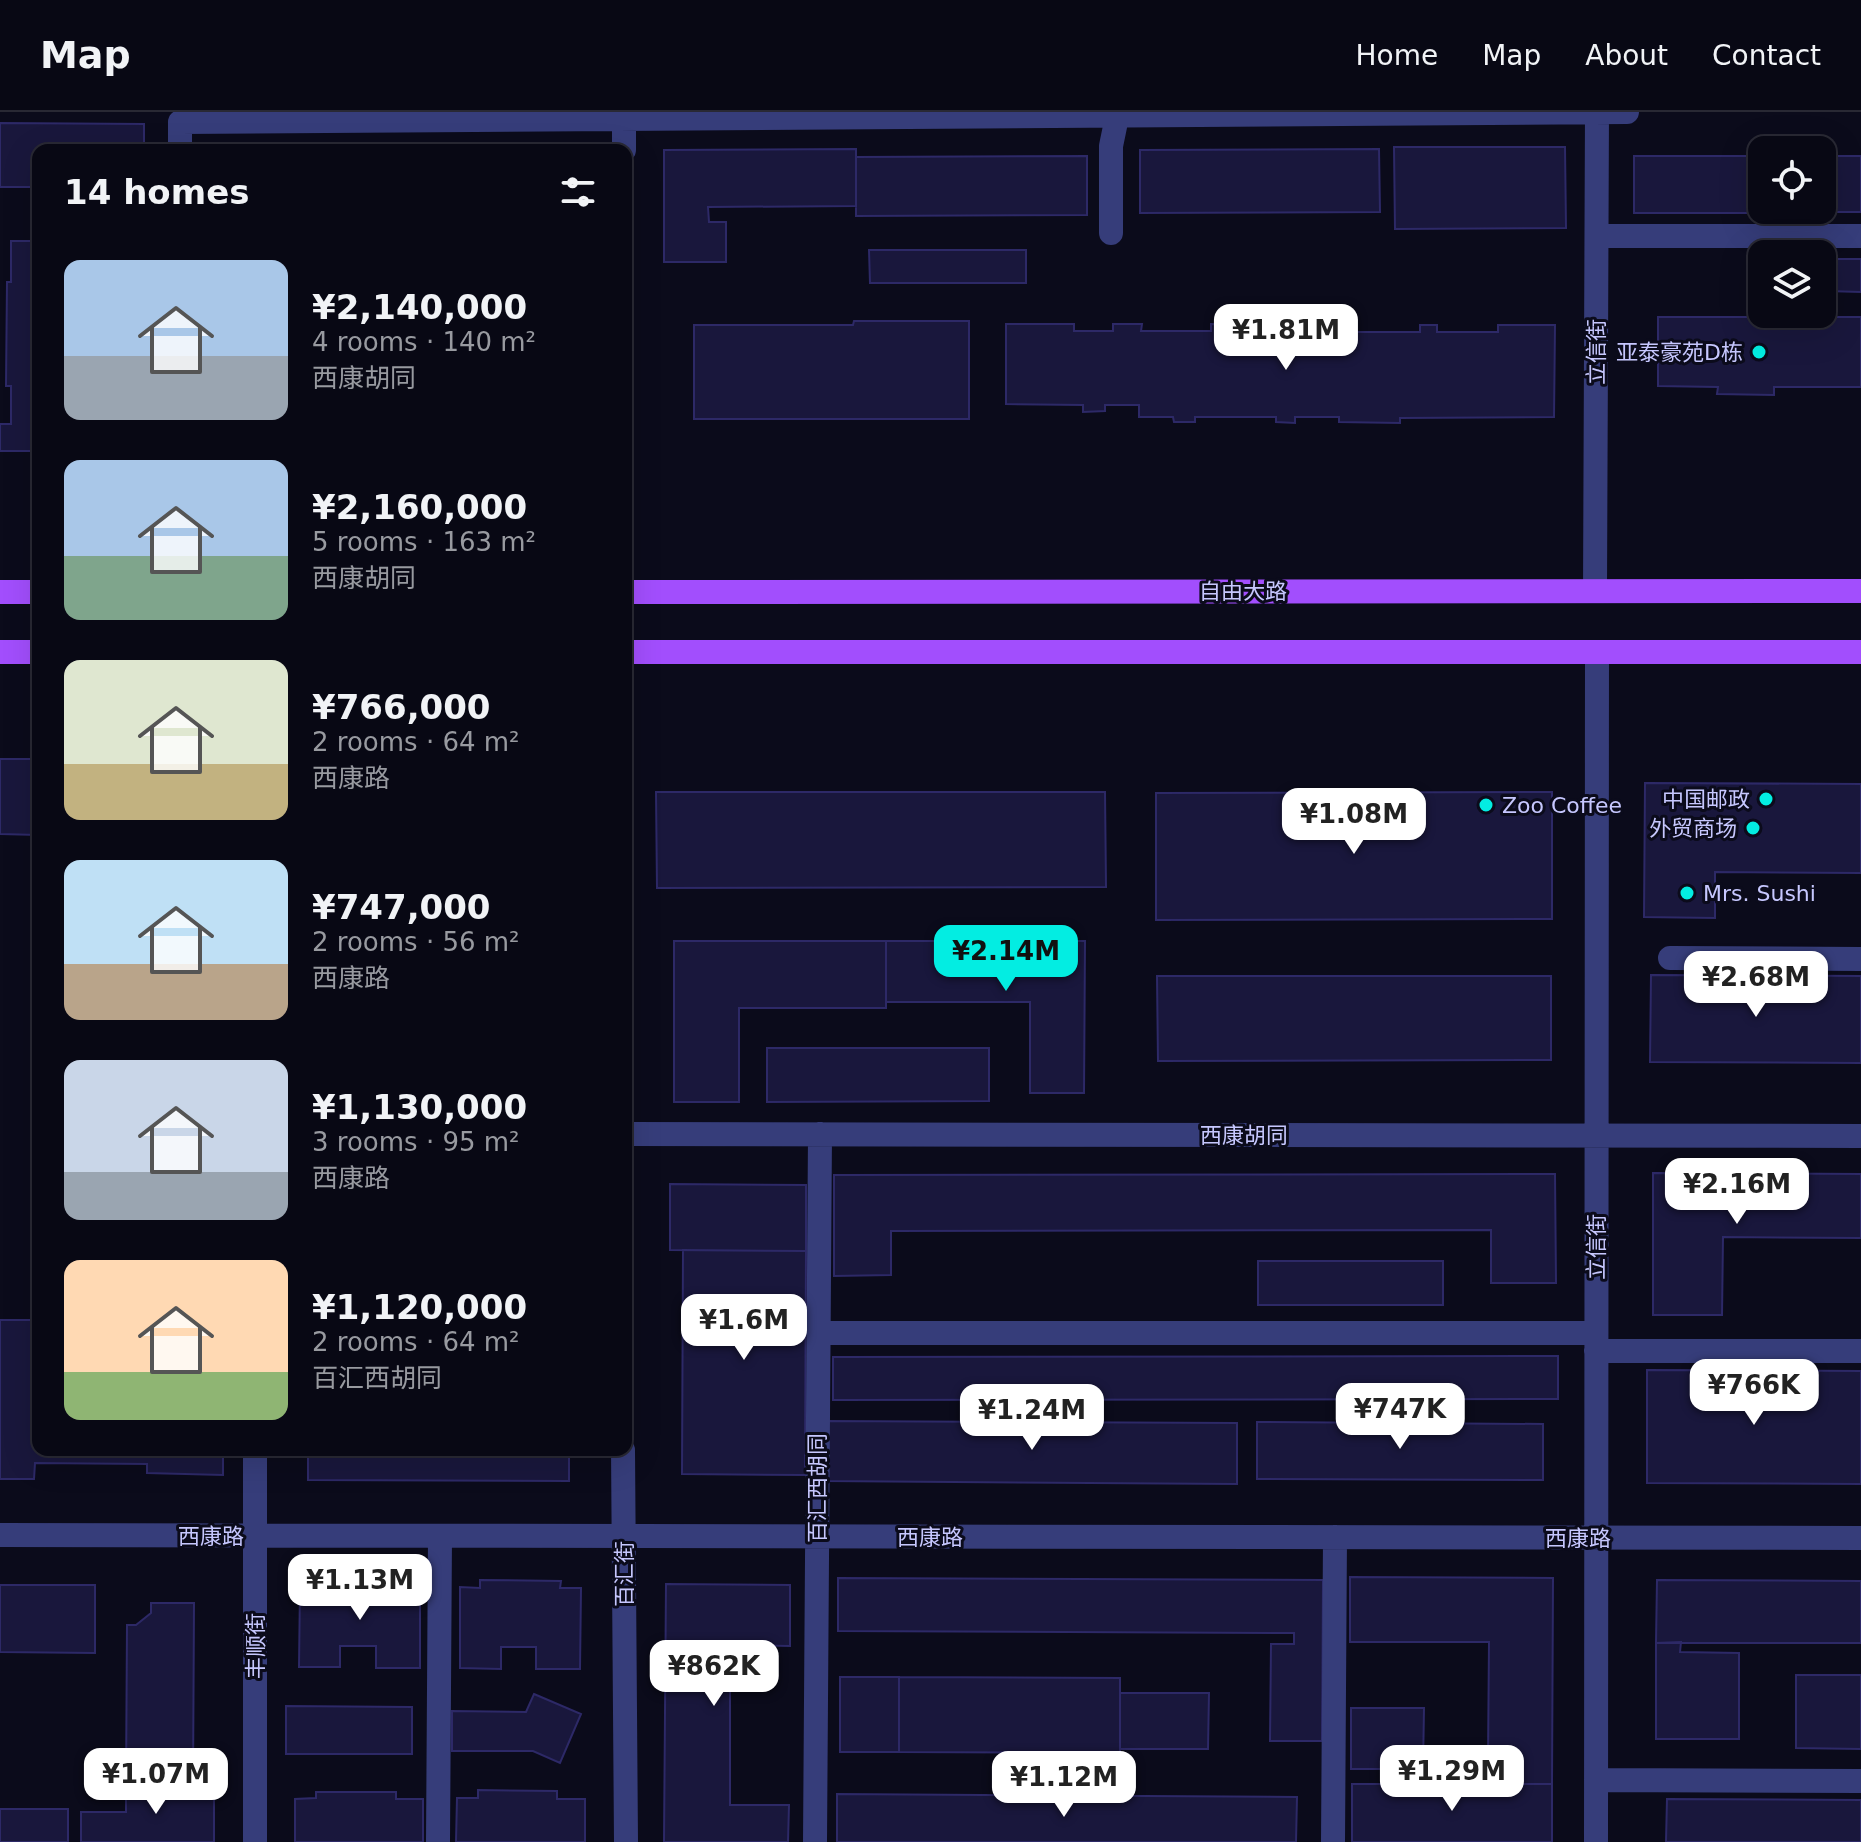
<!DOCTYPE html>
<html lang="en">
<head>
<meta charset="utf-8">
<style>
	:root { --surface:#080814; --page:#11111d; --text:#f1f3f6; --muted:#989aa0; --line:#292934; --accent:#03ede2 }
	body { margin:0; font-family:"DejaVu Sans","Noto Sans SC",sans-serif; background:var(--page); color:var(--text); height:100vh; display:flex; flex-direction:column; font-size:30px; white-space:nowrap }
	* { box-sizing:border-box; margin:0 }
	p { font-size:26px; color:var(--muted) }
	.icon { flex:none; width:44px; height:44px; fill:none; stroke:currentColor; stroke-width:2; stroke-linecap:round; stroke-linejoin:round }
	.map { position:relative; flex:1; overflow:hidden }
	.details { position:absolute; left:32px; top:32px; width:600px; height:1312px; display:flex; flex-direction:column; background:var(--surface); border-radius:16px; box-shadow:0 8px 32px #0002,0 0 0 2px var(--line) }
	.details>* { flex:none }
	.buttons { position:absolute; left:1748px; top:24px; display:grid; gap:16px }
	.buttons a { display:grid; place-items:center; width:88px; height:88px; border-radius:16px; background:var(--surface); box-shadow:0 8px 32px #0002,0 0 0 2px var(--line); font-size:40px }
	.price { position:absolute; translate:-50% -68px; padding:0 18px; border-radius:16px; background:#fff; color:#222; font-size:26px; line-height:52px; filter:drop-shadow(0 2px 4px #0008) }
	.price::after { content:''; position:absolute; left:50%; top:48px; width:24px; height:18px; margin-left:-12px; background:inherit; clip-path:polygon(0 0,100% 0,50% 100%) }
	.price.current { background:var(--accent); color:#111 }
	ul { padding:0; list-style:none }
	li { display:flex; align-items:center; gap:24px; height:200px; padding:0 32px }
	li span { display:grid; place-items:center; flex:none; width:224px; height:160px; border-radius:16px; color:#555 }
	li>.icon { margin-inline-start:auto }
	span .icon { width:96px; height:96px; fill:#fffc; stroke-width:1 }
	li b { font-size:34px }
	h2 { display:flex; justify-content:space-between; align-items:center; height:96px; padding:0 32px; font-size:34px }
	header { display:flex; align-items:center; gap:48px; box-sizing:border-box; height:112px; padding:0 40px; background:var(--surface); border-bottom:2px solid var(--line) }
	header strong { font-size:38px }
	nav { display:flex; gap:44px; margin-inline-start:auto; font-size:28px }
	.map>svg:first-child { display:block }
</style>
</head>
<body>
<header>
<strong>Map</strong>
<nav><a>Home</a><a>Map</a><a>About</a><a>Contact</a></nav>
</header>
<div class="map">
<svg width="1861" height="1730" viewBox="0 0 1861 1730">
	<rect width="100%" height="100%" fill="#0b0b1b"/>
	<path fill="#19173c" stroke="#2d2967" stroke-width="2" d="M 0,11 L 144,12 L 144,38 L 38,38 L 38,75 L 0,75 Z
		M 1394,35 L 1565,35 L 1566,116 L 1395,117 Z
		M 856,37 L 856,94 L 708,95 L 709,110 L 726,110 L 726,150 L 664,150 L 664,38 Z
		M 1379,37 L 1380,100 L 1140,101 L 1140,38 Z
		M 1087,44 L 1087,103 L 856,104 L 856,45 Z
		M 1634,44 L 1762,44 L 1762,98 L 1817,98 L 1817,101 L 1634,101 Z
		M 1836,44 L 1861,44 L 1861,100 L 1836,100 Z
		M 34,124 L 38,124 L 38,339 L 0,339 L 0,312 L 11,312 L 11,274 L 6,274 L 7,170 L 11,170 L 11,129 L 34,129 Z
		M 869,138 L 1026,138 L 1026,171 L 870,171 Z
		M 1827,147 L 1861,147 L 1861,180 L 1827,179 Z
		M 1658,205 L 1861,205 L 1861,275 L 1774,275 L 1774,283 L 1717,282 L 1718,275 L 1658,274 Z
		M 854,209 L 969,209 L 969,307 L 694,307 L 694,213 L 853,213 Z
		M 1006,212 L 1074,212 L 1074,219 L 1113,219 L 1113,212 L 1142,212 L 1141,219 L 1211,219 L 1211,212 L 1253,213 L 1253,220 L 1339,219 L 1339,213 L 1356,213 L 1356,220 L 1420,220 L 1420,213 L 1437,213 L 1437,220 L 1498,220 L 1498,213 L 1555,213 L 1554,305 L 1400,306 L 1400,311 L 1339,310 L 1339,305 L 1295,305 L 1295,311 L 1276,310 L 1276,305 L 1195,305 L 1195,310 L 1174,310 L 1173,305 L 1139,305 L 1139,293 L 1105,293 L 1105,299 L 1083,300 L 1083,293 L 1006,292 Z
		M 0,647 L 38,647 L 38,723 L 0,722 Z
		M 1645,671 L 1861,672 L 1861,761 L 1715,760 L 1715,806 L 1644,805 Z
		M 656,680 L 1105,680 L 1106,775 L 657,776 Z
		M 1552,680 L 1552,807 L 1156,808 L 1156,681 Z
		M 674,829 L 886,829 L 886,896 L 739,896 L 739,990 L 674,990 Z
		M 886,829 L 1085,829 L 1084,981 L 1030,981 L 1030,890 L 886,890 Z
		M 1651,863 L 1861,864 L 1861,951 L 1650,950 Z
		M 1157,864 L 1551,864 L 1551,948 L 1158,949 Z
		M 767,936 L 989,936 L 989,989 L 767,990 Z
		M 1653,1061 L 1861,1062 L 1861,1126 L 1723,1125 L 1722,1203 L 1653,1203 Z
		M 1555,1062 L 1556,1171 L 1491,1171 L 1491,1118 L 891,1119 L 891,1163 L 834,1164 L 834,1063 Z
		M 670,1072 L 806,1073 L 806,1139 L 670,1138 Z
		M 683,1138 L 806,1139 L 805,1363 L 682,1362 Z
		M 1258,1149 L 1443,1149 L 1443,1193 L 1258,1193 Z
		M 0,1208 L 36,1208 L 38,1338 L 223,1338 L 223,1363 L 147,1361 L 147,1352 L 35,1351 L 34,1367 L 0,1367 Z
		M 1558,1244 L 1558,1287 L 833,1288 L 833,1245 Z
		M 1647,1258 L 1861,1259 L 1861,1372 L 1647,1371 Z
		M 826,1309 L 1237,1311 L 1237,1372 L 825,1369 Z
		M 1257,1310 L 1543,1312 L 1543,1368 L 1257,1367 Z
		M 308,1338 L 569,1338 L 569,1369 L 308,1368 Z
		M 1350,1465 L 1553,1466 L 1552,1672 L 1509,1672 L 1509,1647 L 1488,1648 L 1489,1530 L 1350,1530 Z
		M 838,1466 L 1323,1468 L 1322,1629 L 1270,1629 L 1271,1532 L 1294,1532 L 1294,1521 L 838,1519 Z
		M 320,1467 L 400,1468 L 400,1475 L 420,1475 L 420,1556 L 376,1556 L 376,1534 L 340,1534 L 340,1555 L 299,1555 L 300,1475 L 319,1474 Z
		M 480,1468 L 561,1469 L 560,1476 L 581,1476 L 580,1557 L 536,1557 L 536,1535 L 501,1535 L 501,1557 L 460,1556 L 460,1475 L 480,1476 Z
		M 1657,1468 L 1861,1469 L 1861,1531 L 1656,1531 Z
		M 666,1472 L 790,1473 L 790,1534 L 730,1533 L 730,1693 L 789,1693 L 788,1730 L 664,1730 Z
		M 0,1473 L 95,1473 L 95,1541 L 0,1540 Z
		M 151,1491 L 194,1491 L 193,1673 L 126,1673 L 127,1513 L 136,1513 L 151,1501 Z
		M 1681,1530 L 1680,1540 L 1739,1541 L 1739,1627 L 1656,1627 L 1656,1531 Z
		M 1796,1563 L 1861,1563 L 1861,1637 L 1796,1636 Z
		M 840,1565 L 899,1565 L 899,1640 L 840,1640 Z
		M 899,1565 L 1120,1566 L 1120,1641 L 899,1640 Z
		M 1120,1581 L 1209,1581 L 1208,1637 L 1120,1637 Z
		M 534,1582 L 581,1602 L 560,1651 L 533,1639 L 452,1639 L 452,1599 L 526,1600 Z
		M 286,1594 L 412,1595 L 412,1642 L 286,1642 Z
		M 1351,1596 L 1424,1596 L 1423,1657 L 1351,1657 Z
		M 1352,1672 L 1552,1672 L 1552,1730 L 1352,1730 Z
		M 126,1673 L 214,1673 L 214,1730 L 81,1730 L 81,1700 L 126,1700 Z
		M 478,1678 L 557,1679 L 557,1687 L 585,1687 L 585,1730 L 456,1730 L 457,1686 L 478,1686 Z
		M 316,1680 L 396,1680 L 396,1687 L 423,1687 L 423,1730 L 295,1730 L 295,1687 L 316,1686 Z
		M 837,1682 L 1297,1685 L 1296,1730 L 837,1730 Z
		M 1667,1687 L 1861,1688 L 1861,1730 L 1666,1730 Z
		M 0,1697 L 68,1697 L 68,1730 L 0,1730 Z"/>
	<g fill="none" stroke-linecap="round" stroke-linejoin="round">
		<path stroke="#363d7a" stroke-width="24" d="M 624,0 L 624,38
			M 180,38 L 180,10 L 1627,0
			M 1111,121 L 1111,34 L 1118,0
			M 1597,124 L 1861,124
			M 1595,479 L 1597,0
			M 1670,846 L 1861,847
			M 626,1022 L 1861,1024
			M 818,1221 L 1596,1221
			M 1596,1239 L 1861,1239
			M 623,1338 L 626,1730
			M 0,1423 L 1861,1426
			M 1596,1668 L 1861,1669
			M 255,1730 L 255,1338
			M 438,1730 L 440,1424
			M 815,1730 L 820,1022
			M 1333,1730 L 1335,1425
			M 1596,1730 L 1597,540"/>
		<path stroke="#a24efd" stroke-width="24" d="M 0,480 L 38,480
			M 626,480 L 1861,479
			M 0,540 L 38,540
			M 626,540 L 1861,540"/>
	</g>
	<g fill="#03ede2" stroke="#0b0b1b" stroke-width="3">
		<circle cx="1759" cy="240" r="8"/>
		<circle cx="1766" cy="687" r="8"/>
		<circle cx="1486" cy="693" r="8"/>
		<circle cx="1753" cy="716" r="8"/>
		<circle cx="1687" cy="781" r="8"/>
	</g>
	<g text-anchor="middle" stroke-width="6" stroke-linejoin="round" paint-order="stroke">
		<g font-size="22" fill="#c6c7fe" stroke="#0b0b1b">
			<text transform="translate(1596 240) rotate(-90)" y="8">立信街</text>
			<text x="1243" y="487">自由大路</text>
			<text x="1244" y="1031">西康胡同</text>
			<text transform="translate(1596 1135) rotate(-90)" y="8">立信街</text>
			<text transform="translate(817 1376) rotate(-90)" y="8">百汇西胡同</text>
			<text x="211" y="1432">西康路</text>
			<text x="930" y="1433">西康路</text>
			<text x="1578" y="1434">西康路</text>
			<text transform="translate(624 1462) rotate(-90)" y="8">百汇街</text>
			<text transform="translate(255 1534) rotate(-90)" y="8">丰顺街</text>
		</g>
		<g font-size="22" fill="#c6c7fe" stroke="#0b0b1b" text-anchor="end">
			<text x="1743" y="248">亚泰豪苑D栋</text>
			<text x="1750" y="695">中国邮政</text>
			<text x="1502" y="701" text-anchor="start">Zoo Coffee</text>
			<text x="1737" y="724">外贸商场</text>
			<text x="1703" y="789" text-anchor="start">Mrs. Sushi</text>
		</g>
	</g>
</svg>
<div class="buttons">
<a><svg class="icon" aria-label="locate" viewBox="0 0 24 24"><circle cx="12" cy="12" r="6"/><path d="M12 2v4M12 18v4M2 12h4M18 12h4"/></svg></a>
<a><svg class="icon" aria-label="layers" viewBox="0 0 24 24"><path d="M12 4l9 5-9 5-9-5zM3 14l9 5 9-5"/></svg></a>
</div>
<b class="price" style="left:1286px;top:260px">¥1.81M</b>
<b class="price" style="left:1354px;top:744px">¥1.08M</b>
<b class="price current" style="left:1006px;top:881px">¥2.14M</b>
<b class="price" style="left:1756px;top:907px">¥2.68M</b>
<b class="price" style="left:1737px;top:1114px">¥2.16M</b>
<b class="price" style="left:744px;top:1250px">¥1.6M</b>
<b class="price" style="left:1754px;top:1315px">¥766K</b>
<b class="price" style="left:1400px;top:1339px">¥747K</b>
<b class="price" style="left:1032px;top:1340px">¥1.24M</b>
<b class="price" style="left:360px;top:1510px">¥1.13M</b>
<b class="price" style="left:714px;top:1596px">¥862K</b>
<b class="price" style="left:1452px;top:1701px">¥1.29M</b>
<b class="price" style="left:156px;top:1704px">¥1.07M</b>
<b class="price" style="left:1064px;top:1707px">¥1.12M</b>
<section class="details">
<h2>14 homes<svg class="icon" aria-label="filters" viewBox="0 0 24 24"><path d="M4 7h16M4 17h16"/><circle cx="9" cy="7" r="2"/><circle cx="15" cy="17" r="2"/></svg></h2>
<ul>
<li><span style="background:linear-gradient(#a9c7e8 60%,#9aa5b1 0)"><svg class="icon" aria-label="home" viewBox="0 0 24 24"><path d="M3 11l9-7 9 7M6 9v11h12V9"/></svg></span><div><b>¥2,140,000</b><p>4 rooms · 140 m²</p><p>西康胡同</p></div></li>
<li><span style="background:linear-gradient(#a9c7e8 60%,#7fa58c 0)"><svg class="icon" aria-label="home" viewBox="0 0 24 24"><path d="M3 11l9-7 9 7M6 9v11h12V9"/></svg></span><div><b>¥2,160,000</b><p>5 rooms · 163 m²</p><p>西康胡同</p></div></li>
<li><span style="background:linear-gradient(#dfe7d0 65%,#c2b280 0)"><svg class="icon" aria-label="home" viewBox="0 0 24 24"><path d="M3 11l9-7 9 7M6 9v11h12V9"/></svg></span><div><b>¥766,000</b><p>2 rooms · 64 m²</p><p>西康路</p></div></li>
<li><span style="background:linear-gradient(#bfe0f5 65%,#b9a48a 0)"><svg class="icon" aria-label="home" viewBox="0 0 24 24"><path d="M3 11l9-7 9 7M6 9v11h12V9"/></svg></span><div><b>¥747,000</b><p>2 rooms · 56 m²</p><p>西康路</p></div></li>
<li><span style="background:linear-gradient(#c9d6e8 70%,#9aa5b1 0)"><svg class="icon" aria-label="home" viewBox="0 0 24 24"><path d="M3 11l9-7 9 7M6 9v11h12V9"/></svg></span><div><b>¥1,130,000</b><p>3 rooms · 95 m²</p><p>西康路</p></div></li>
<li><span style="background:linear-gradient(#ffd9b3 70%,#8fb573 0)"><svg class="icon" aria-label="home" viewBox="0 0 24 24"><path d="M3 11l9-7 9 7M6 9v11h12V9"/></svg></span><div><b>¥1,120,000</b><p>2 rooms · 64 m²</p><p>百汇西胡同</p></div></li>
</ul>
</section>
</div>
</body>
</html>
